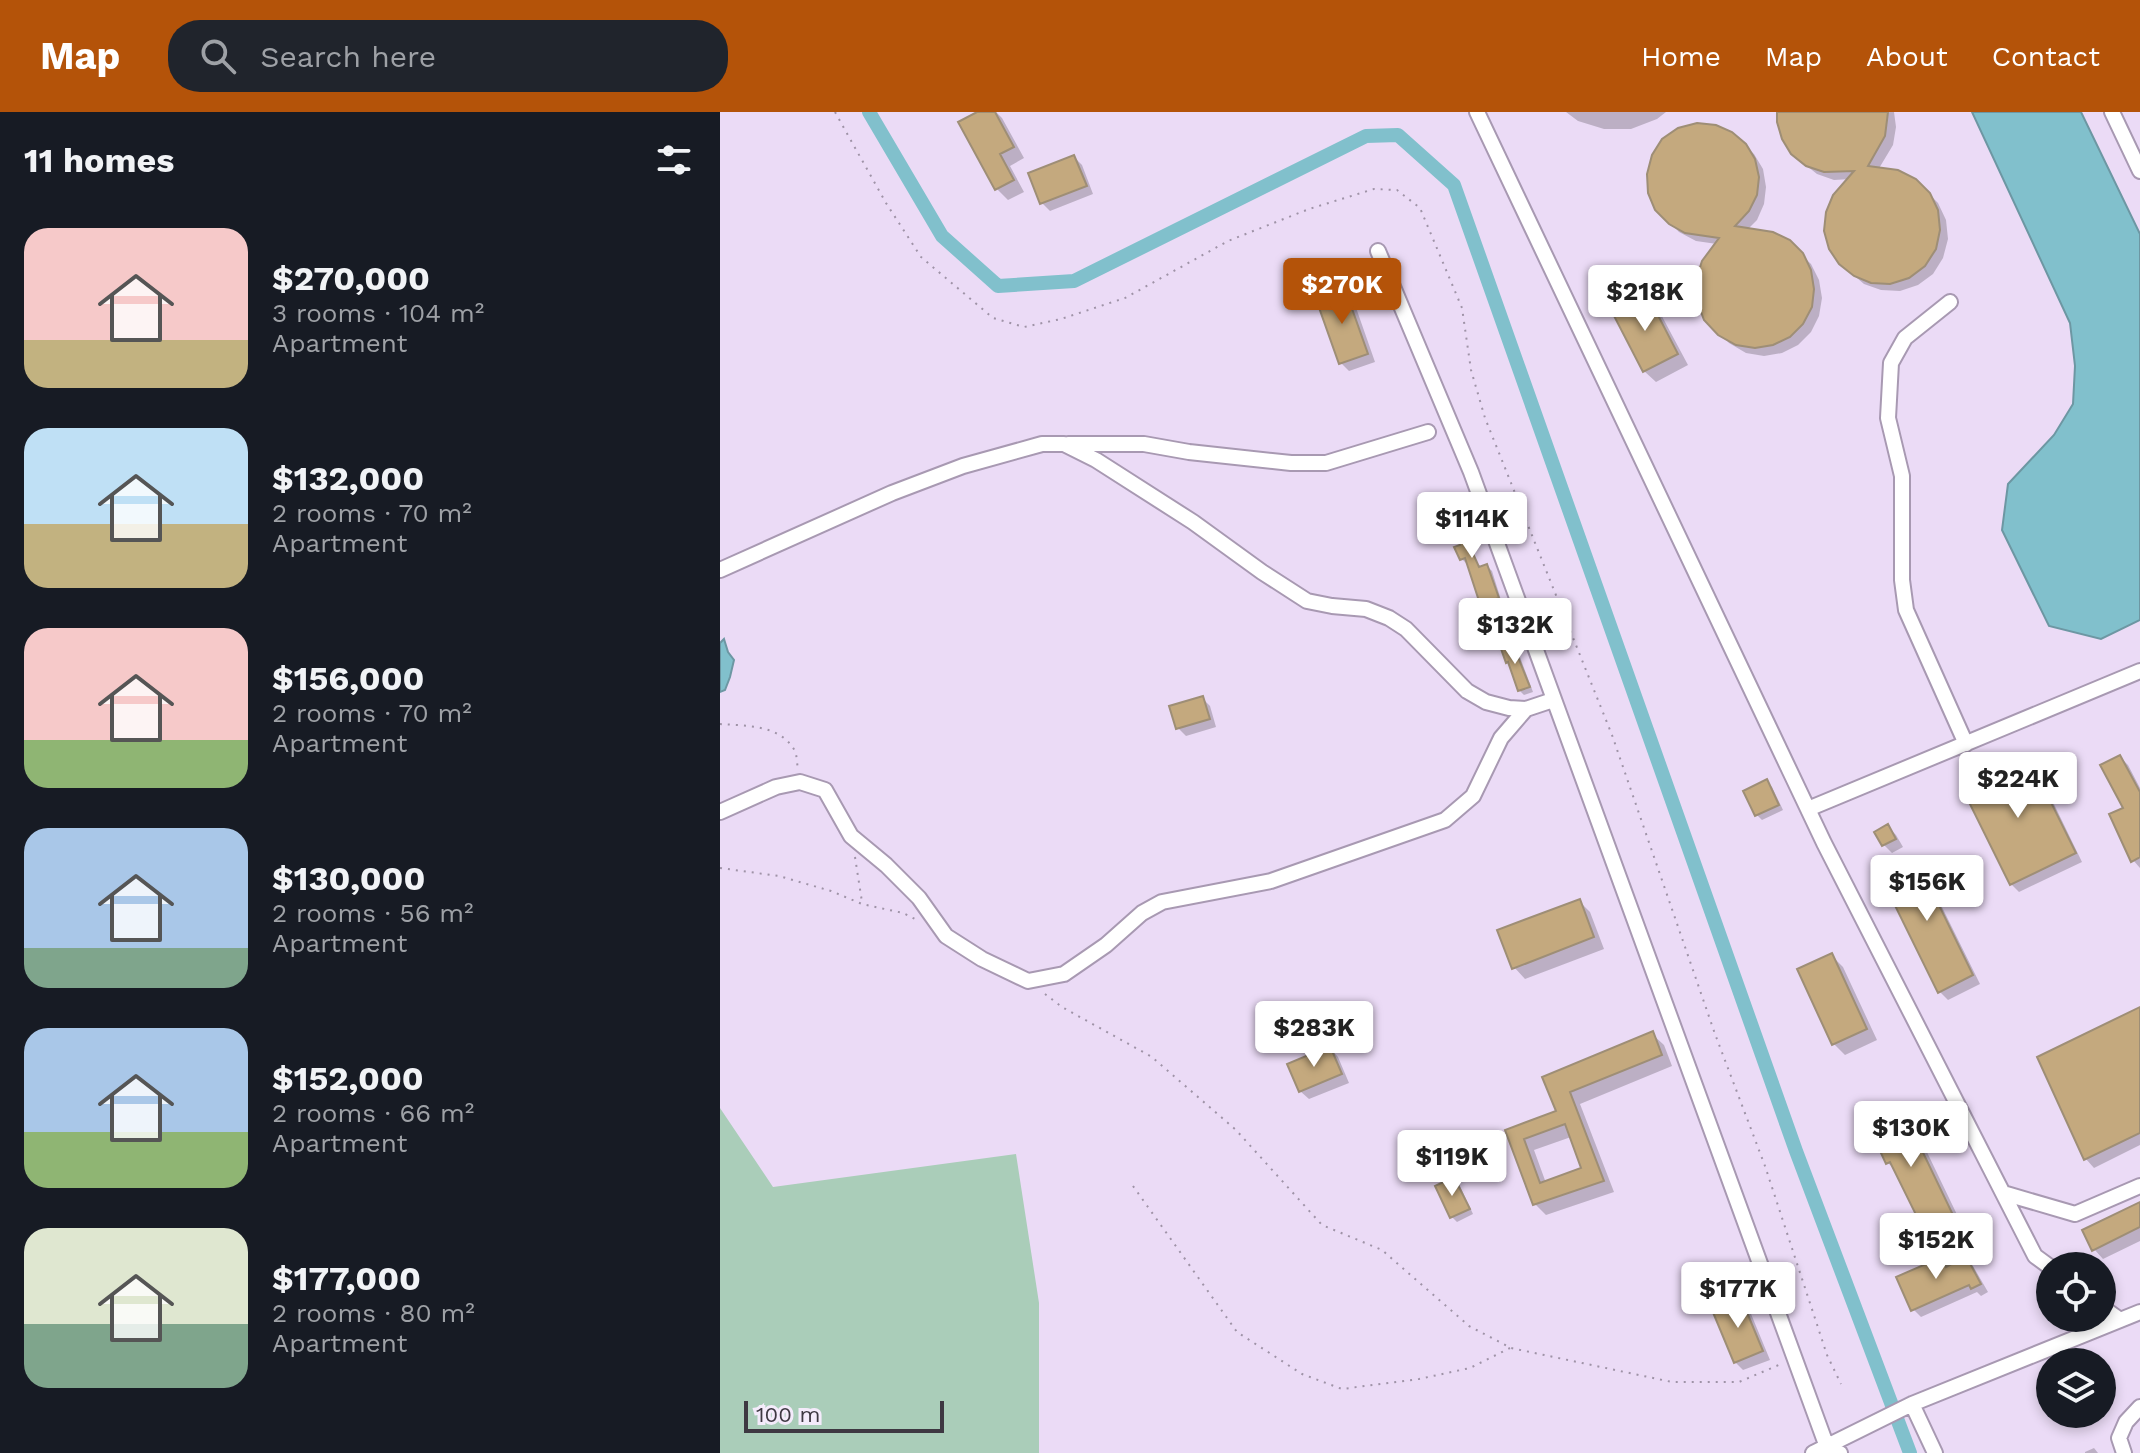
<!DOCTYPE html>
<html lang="en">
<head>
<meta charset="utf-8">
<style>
	:root { --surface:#171b24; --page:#20242c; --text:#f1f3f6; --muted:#9ea1a6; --accent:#b45309 }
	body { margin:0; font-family:"Work Sans",sans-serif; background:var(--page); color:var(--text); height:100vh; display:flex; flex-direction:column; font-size:30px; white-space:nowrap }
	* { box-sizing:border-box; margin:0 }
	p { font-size:26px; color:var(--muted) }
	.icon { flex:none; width:44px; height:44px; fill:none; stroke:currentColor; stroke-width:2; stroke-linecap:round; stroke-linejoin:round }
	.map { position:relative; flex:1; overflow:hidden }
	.drawer { display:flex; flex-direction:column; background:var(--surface); width:720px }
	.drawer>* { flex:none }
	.tools { position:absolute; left:1316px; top:1140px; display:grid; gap:16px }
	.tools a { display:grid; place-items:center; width:80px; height:80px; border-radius:50%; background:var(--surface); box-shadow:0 4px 12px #0003; font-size:40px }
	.scale { position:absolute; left:24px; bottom:20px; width:200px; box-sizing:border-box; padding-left:8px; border:4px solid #3e3842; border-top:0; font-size:22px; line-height:28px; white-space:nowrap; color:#3e3842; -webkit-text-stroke:6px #f4ebfb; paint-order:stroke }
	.price { position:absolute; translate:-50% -68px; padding:0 18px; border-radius:8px; background:#fff; color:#222; font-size:26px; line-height:52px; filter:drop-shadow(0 2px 4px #0008) }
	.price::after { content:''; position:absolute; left:50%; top:48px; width:24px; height:18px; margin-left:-12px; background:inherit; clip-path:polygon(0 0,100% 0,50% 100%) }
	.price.on { background:var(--accent); color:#fff }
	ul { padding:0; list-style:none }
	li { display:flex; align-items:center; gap:24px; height:200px; padding:0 24px }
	li span { display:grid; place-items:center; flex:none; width:224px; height:160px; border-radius:24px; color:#555 }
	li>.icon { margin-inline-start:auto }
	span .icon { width:96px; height:96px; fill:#fffc; stroke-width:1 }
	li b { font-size:34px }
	h2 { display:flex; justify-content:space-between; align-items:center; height:96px; padding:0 24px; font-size:34px }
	header { display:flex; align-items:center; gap:48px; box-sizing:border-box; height:112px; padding:0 40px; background:var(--accent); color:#fff }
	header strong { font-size:38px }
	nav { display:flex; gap:44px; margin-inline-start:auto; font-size:28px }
	.search { width:560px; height:72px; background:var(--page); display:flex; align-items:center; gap:20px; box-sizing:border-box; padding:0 28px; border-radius:32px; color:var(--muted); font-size:30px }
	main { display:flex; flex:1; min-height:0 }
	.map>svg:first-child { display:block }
</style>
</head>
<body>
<header>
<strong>Map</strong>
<div class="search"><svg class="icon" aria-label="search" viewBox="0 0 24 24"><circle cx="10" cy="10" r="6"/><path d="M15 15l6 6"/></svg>Search here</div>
<nav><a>Home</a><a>Map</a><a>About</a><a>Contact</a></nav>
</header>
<main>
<section class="drawer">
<h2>11 homes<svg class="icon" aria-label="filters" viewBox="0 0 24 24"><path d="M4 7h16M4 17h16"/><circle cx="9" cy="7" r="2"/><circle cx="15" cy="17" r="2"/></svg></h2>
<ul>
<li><span style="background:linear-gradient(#f6c9c9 70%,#c2b280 0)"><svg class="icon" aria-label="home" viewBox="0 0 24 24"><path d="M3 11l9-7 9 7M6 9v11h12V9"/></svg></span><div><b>$270,000</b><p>3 rooms · 104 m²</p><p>Apartment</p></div></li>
<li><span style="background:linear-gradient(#bfe0f5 60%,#c2b280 0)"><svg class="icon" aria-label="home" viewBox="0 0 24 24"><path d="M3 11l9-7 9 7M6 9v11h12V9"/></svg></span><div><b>$132,000</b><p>2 rooms · 70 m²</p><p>Apartment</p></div></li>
<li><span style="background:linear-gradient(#f6c9c9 70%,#8fb573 0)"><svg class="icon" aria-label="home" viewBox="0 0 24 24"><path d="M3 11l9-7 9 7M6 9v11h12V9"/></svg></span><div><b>$156,000</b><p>2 rooms · 70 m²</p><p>Apartment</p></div></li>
<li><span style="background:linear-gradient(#a9c7e8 75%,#7fa58c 0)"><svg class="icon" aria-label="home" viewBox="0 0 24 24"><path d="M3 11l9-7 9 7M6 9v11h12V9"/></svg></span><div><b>$130,000</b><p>2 rooms · 56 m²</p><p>Apartment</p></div></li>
<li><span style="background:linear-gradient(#a9c7e8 65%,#8fb573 0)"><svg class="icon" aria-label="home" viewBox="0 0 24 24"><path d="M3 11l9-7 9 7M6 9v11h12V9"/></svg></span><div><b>$152,000</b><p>2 rooms · 66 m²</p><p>Apartment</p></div></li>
<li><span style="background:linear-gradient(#dfe7d0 60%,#7fa58c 0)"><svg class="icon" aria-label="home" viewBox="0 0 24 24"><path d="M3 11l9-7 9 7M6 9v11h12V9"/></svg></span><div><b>$177,000</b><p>2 rooms · 80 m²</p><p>Apartment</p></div></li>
</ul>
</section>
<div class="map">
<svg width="1420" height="1341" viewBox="0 0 1420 1341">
	<rect width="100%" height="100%" fill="#ebdbf6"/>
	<path fill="#aacdb9" d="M 0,996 L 53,1075 L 296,1042 L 319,1191 L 319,1341 L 0,1341 Z"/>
	<path fill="#81c0cc" stroke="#6d97a3" stroke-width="2" d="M 1252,0 L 1361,0 L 1420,122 L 1420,508 L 1381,527 L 1329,514 L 1282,418 L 1288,372 L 1334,323 L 1353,292 L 1355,254 L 1350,211 Z
		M 4,527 L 8,540 L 14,548 L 10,565 L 5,578 L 0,580 L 0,531 Z"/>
	<path fill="#0003" fill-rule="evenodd" d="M 261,0 L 276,0 L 282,6 L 304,46 L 290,54 L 304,80 L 288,88 L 277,77 L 241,10 Z
		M 846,0 L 946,0 L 937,7 L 911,17 L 884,17 L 858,9 Z
		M 1059,0 L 1174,0 L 1176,15 L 1173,33 L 1158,58 L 1195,68 L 1218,91 L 1226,108 L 1228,127 L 1223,146 L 1213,162 L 1198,173 L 1180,179 L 1161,178 L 1144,172 L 1130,160 L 1130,67 L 1114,68 L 1097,62 L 1082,50 Z
		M 1024,33 L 1034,42 L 1043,57 L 1046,75 L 1044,92 L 1037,108 L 1027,118 L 1068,130 L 1091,152 L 1099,168 L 1102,186 L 1099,204 L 1091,220 L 1078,233 L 1062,241 L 1044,244 L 1026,241 L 1009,231 L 986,207 L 997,132 L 976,129 L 959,120 L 937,97 Z
		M 354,45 L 362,53 L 373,82 L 330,99 L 322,91 Z
		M 625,179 L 633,187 L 655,250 L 629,259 L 621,251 Z
		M 926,184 L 937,195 L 968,253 L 936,270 L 924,259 Z
		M 732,391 L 737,396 L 752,433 L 747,434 L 761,465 L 767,454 L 772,459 L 782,491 L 767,496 L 762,491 L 749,452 L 747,452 L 742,447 L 743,434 Z
		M 792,532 L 797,537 L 813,580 L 804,583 L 799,578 Z
		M 482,586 L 490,594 L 496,615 L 466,624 L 458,616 Z
		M 1307,645 L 1315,653 L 1362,750 L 1299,780 L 1291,772 Z
		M 1400,645 L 1408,653 L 1420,676 L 1420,756 L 1413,748 Z
		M 1047,670 L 1052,675 L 1063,698 L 1042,708 L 1037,703 Z
		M 1168,715 L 1176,723 L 1183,735 L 1172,741 L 1164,733 L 1157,721 Z
		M 1184,749 L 1192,757 L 1198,770 L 1223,758 L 1231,766 L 1236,777 L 1217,785 L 1260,872 L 1228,888 L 1220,880 Z
		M 859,789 L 870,800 L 884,837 L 805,867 L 794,855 Z
		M 1111,843 L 1123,855 L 1157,928 L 1125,943 L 1114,932 Z
		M 1420,897 L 1420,1033 L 1374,1056 L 1366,1047 L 1320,946 Z
		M 932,922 L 944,933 L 952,954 L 860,992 L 894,1080 L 826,1103 L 815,1092 L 788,1019 L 839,1001 L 825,966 ZM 851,1025 L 864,1057 L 826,1071 L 814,1038 Z
		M 610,936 L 618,945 L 629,971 L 589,987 L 580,979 Z
		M 1183,1001 L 1193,1011 L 1242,1113 L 1214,1126 L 1204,1116 L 1178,1060 L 1168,1051 Z
		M 734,1067 L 739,1072 L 753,1102 L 737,1110 L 732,1105 Z
		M 1420,1092 L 1420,1129 L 1383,1147 L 1374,1137 Z
		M 1221,1147 L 1230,1156 L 1245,1147 L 1253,1154 L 1268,1180 L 1261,1184 L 1257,1180 L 1201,1205 L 1193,1197 Z
		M 1021,1188 L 1029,1197 L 1050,1248 L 1023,1258 L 1015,1250 Z
		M 1374,1336 L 1378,1341 L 1365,1341 L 1365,1340 Z"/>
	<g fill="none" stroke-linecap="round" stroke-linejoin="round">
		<path stroke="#81c0cc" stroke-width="14" d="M 149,0 L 222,124 L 278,174 L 354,169 L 646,24 L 678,23 L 734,73 L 1076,1039 L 1190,1341"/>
	</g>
	<path fill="#c4a97e" stroke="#9e8e76" stroke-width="2" fill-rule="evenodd" d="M 257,0 L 275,0 L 294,35 L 280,42 L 294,68 L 275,78 L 238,10 Z
		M 1057,0 L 1168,0 L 1165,24 L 1148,54 L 1178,58 L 1196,67 L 1210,81 L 1218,98 L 1220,118 L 1216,137 L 1205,154 L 1189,166 L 1170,172 L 1151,171 L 1134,164 L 1119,152 L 1109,137 L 1104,119 L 1106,100 L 1113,83 L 1134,59 L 1104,60 L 1086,54 L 1071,42 L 1062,27 L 1057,10 Z
		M 977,11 L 996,13 L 1012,20 L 1026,32 L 1035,47 L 1039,65 L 1037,83 L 1029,99 L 1015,114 L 1053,120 L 1070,128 L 1083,141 L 1091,158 L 1094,177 L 1092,195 L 1083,212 L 1070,225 L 1053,233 L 1035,236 L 1016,233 L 998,223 L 984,208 L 977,189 L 976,168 L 982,149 L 999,126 L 965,121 L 949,112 L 935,98 L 928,81 L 927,62 L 932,43 L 942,27 L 958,16 Z
		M 354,43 L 367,74 L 320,92 L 308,61 Z
		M 625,177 L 648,242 L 619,252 L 596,187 Z
		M 927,182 L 958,242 L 923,260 L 892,200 Z
		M 733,389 L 749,428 L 743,430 L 747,428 L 759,455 L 767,452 L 779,486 L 760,492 L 745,446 L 740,448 L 734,435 L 740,433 L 724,393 Z
		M 792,530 L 810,575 L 798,579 L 788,550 L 786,551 L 780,534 Z
		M 483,584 L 490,607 L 456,617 L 449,594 Z
		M 1307,642 L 1356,741 L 1290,773 L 1241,674 Z
		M 1400,643 L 1420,680 L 1420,745 L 1411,750 L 1389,702 L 1403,696 L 1380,653 Z
		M 1047,667 L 1059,693 L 1035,704 L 1023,679 Z
		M 1168,712 L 1176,727 L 1162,734 L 1154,720 Z
		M 1184,746 L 1195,769 L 1223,755 L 1229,768 L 1211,777 L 1253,863 L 1218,881 L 1158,759 Z
		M 860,787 L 874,825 L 792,857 L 777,818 Z
		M 1112,841 L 1147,917 L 1112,933 L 1077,857 Z
		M 1420,895 L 1420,1021 L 1364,1048 L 1317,945 Z
		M 933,919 L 942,943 L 850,980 L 884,1069 L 813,1093 L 785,1018 L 836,999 L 822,965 ZM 845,1012 L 861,1056 L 820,1071 L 804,1027 Z
		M 610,934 L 622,962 L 579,980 L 567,952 Z
		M 1183,999 L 1233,1103 L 1203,1117 L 1170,1050 L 1166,1052 L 1149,1015 Z
		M 734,1065 L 750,1097 L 730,1106 L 715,1074 Z
		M 1420,1090 L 1420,1115 L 1372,1139 L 1362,1118 Z
		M 1246,1144 L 1261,1172 L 1251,1177 L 1249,1173 L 1191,1199 L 1176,1165 L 1222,1145 L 1226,1155 Z
		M 1021,1186 L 1043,1239 L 1014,1251 L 992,1198 Z"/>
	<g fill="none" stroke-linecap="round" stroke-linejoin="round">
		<g stroke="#a899b2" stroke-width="18">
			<path id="minor" d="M 757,0 L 1104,731 L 1315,1144 L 1330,1155
				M 1392,0 L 1420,59
				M 658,139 L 751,360 L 1107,1335 L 1120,1341
				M 1230,190 L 1185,226 L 1171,251 L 1168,306 L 1182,364 L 1182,468 L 1186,498 L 1246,632
				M 348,332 L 424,332 L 469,340 L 571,351 L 606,351 L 708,320
				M 0,458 L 172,381 L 243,354 L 322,332 L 344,332 L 376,348 L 473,410 L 542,460 L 587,489 L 612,494 L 646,497 L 669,506 L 686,517 L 747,579 L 766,590 L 789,596 L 806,597
				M 1088,697 L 1420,559
				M 0,700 L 56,675 L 80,670 L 105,678 L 131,724 L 166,753 L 199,786 L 226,824 L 262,847 L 308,869 L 344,862 L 386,833 L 422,801 L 442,790 L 551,769 L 725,708 L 753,684 L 781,626 L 806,597 L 833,588
				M 1283,1081 L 1355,1102 L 1420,1074
				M 1382,1195 L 1400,1208
				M 1192,1292 L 1215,1341
				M 1093,1341 L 1192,1292 L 1420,1200
				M 1404,1341 L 1399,1326 L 1406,1310 L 1420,1295"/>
		</g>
		<path stroke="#9f93a7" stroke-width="2" stroke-dasharray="2 6" stroke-linecap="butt" d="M 115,0 L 166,91 L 201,145 L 273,206 L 304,215 L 341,207 L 405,186 L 508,129 L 589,97 L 654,77 L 677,78 L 700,96 L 742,196 L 751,258 L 765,306 L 892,623 L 995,922 L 1045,1054 L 1107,1243 L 1121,1272
			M 0,612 C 26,614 60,612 75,639 C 77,644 77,652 78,658
			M 135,745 L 142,790
			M 0,756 L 59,764 L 111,779 L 142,792 L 183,801 L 195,807
			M 325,882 L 342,895 L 432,945 L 516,1018 L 602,1113 L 662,1138 L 749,1214 L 791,1236 L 952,1270 L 1019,1270 L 1061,1252
			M 413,1074 L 517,1220 L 582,1262 L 622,1277 L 699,1267 L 750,1256 L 790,1236"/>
		<use href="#minor" stroke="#fff" stroke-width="14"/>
	</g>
</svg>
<div class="tools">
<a><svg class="icon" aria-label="locate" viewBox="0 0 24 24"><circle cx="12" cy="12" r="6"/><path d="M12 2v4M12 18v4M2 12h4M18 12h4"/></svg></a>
<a><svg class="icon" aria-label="layers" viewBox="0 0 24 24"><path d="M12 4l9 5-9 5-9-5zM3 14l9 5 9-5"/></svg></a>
</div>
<div class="scale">100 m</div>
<b class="price on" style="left:622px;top:214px">$270K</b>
<b class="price" style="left:925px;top:221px">$218K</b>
<b class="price" style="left:752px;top:448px">$114K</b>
<b class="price" style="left:795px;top:554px">$132K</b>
<b class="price" style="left:1298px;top:708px">$224K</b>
<b class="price" style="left:1207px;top:811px">$156K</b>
<b class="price" style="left:594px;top:957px">$283K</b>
<b class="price" style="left:1191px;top:1057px">$130K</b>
<b class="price" style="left:732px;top:1086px">$119K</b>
<b class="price" style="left:1216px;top:1169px">$152K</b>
<b class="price" style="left:1018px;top:1218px">$177K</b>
</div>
</main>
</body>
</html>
